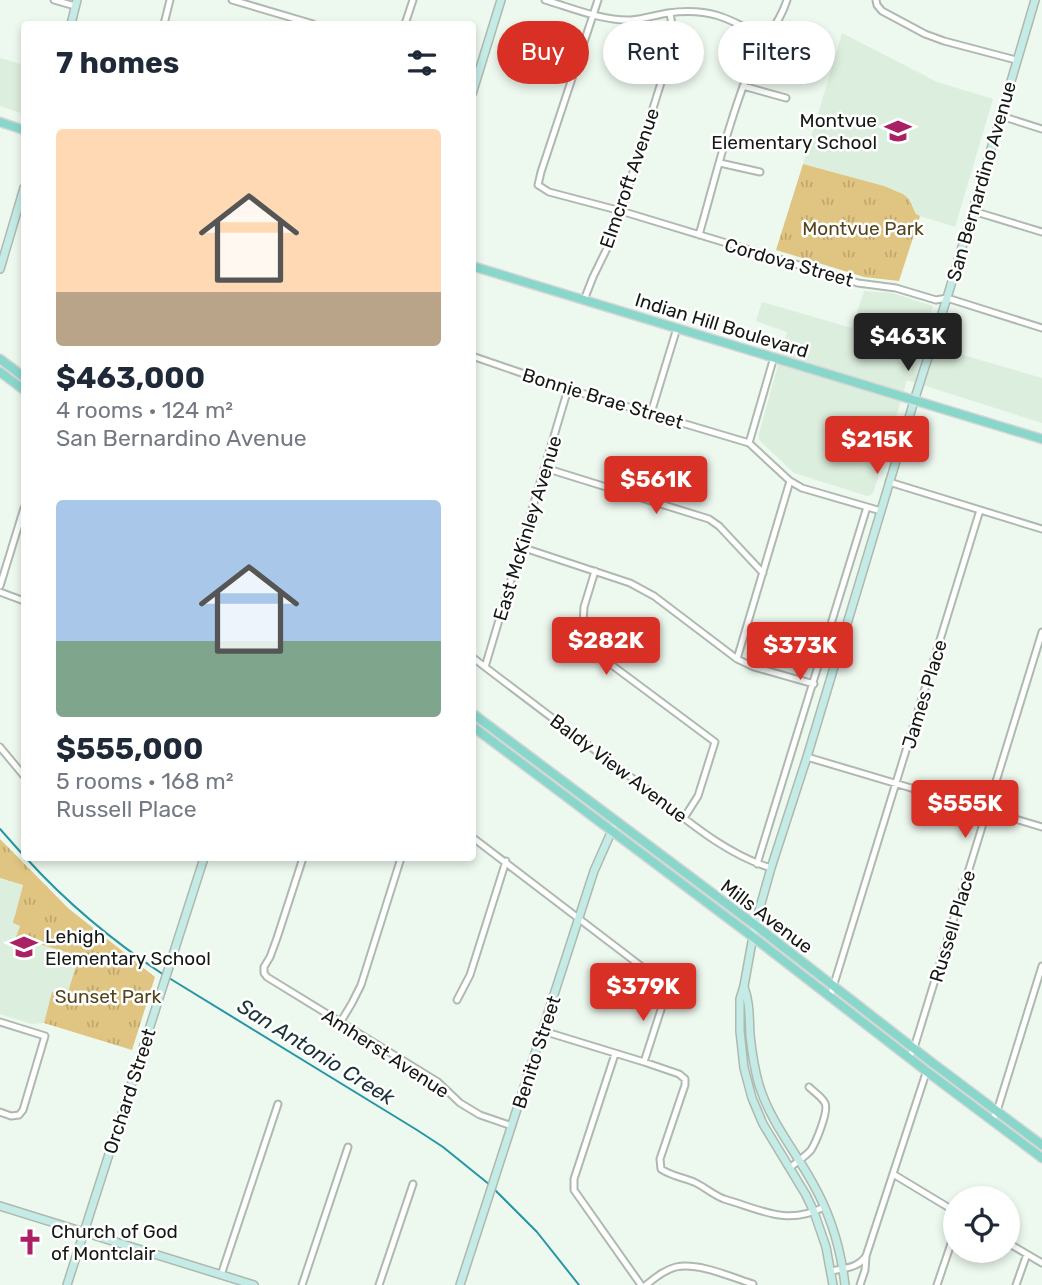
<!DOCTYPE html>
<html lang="en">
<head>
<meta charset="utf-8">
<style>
	:root { --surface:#fff; --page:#f6f6f7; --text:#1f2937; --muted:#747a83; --accent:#d93025 }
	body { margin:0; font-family:Rubik,sans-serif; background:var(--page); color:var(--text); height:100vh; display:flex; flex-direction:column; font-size:26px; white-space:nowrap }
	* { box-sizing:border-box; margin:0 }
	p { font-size:23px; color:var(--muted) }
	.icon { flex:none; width:38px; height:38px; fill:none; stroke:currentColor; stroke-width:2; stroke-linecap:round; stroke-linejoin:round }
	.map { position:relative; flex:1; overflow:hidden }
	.side { position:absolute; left:21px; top:21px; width:455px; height:840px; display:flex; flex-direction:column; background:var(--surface); border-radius:7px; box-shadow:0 4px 10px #0003 }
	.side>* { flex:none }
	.hud { position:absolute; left:497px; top:21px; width:439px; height:63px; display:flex; gap:14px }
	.fabs { position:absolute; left:943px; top:1186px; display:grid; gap:14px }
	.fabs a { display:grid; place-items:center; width:77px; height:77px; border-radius:50%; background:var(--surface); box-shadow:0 4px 10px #0003; font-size:35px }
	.price { position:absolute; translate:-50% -60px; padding:0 16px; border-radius:7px; background:var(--accent); color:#fff; font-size:23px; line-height:46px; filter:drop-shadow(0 2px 4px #0008) }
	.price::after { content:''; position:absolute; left:50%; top:42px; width:21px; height:16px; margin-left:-10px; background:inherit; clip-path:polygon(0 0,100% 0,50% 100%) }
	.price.current { background:#222; color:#fff }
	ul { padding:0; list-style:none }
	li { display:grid; align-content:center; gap:14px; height:371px; padding:0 35px }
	li span { display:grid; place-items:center; height:217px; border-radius:7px; color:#555 }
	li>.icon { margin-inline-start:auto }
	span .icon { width:126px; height:126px; fill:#fffc; stroke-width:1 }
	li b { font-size:30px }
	h2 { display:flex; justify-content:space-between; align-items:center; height:84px; padding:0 35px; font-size:30px }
	.pill { padding:0 24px; border-radius:32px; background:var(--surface); box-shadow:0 4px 10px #0003; font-size:24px; line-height:63px }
	.pill.current { background:var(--accent); color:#fff }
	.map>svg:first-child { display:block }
</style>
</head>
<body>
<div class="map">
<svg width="1042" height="1285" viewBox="0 0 1042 1285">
	<defs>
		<pattern id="park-tufts" width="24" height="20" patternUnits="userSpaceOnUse" patternTransform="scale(1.75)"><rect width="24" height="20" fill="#e0c482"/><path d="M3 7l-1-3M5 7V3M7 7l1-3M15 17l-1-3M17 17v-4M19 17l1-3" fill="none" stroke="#bfa86f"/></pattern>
	</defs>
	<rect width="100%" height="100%" fill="#edf8ee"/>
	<path fill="#dceede" d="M 842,33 L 937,82 L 993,99 L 955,227 L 917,215 L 909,199 L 903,194 L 884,186 L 803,164 Z
		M 0,58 L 24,65 L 24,114 L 0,106 Z
		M 864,291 L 892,293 L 933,306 L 922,343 L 1042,378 L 1042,423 L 907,380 L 874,491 L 871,495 L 867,496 L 794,473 L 759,440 L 759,434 L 787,332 L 756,321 L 762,302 L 852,328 Z
		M 0,878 L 23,885 L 13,923 L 20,926 L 17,937 L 79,956 L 67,995 L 52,993 L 44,1023 L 32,1024 L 0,1014 Z"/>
	<path fill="url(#park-tufts)" d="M 803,164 L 884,186 L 903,194 L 909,199 L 916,214 L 920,216 L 899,281 L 864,277 L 776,250 Z
		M 0,839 L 68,908 L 155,977 L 132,1050 L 44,1023 L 52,992 L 67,995 L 79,956 L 16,937 L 20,926 L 13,923 L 23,885 L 0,878 Z"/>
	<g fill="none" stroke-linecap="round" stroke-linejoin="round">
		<path stroke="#2695a5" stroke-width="2" d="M 0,829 L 24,856
			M 26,858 C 66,902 114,942 164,975
			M 169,978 L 417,1130 L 443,1147 L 490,1185
			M 494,1189 L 537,1232 L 579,1285"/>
		<g stroke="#aeb9b0" stroke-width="9">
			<path id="street" d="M 54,0 L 75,6
				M 232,0 L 313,24
				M 545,0 C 572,8 602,21 631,20 C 643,19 656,15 668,13 C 711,7 730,19 767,39
				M 598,0 L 541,172 L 538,185 L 549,192 L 621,211 L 858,283 L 896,288 L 936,300 L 947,298 L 1042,328
				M 876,0 L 877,5 L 882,11 L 925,34 L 944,41 L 1016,60
				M 164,24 L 170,0
				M 405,24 L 413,0
				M 743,86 L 786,98
				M 1001,116 L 1042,129
				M 720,163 L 760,172
				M 973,211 L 1042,232
				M 699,235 C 715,179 729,120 751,66 C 761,42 779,26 787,0
				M 584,300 L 593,277 L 613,236 L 670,54 L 673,31 L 670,13
				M 472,356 L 568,389 L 749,443 L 790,481 L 802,488 L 881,511
				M 651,413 L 677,328
				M 749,443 L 774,357
				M 545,468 L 709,519 L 719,526 L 763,573
				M 889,482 L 1042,529
				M 521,547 L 630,583 L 654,596 L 737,659 L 754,667 L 814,684
				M 595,571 L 584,607 L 583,623 L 583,635 L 597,654 L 715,742 L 698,796 L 684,818
				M 0,586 L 24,508
				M 0,592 L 24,601
				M 472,657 C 528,700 584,742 640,784 C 681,815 722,853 771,868
				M 737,659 L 790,481
				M 485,667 L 568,389
				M 0,747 L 24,776
				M 807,757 L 1042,827
				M 472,837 L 667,986 L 667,991 L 644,1062
				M 303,858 L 277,938 L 270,957 L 264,967 L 264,973 L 267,977 L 438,1082 L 460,1103 L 480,1115 L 512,1126
				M 757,864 L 867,507
				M 830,997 L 980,510
				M 457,1000 L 470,975 L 506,861
				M 0,1022 L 45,1036 L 23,1110 L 19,1115 L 11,1116 L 0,1112
				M 340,1023 L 352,1003 L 361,985 L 401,858
				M 543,1031 L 644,1062 L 679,1074 L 685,1079 L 685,1085 L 660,1159 L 661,1169 C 671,1176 682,1177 694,1182 C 705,1187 713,1195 724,1199 C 762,1210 787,1226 824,1207
				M 615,1054 L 574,1179 L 574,1190 L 641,1285
				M 909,1058 L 914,1048 L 1042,632
				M 992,1120 L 997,1111 L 1042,966
				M 790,1168 C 796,1162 805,1157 811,1150 C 816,1142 829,1111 825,1103 C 822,1097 814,1092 809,1087
				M 893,1174 L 956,1212
				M 1008,1243 L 1042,1263
				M 832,1271 C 845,1268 858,1268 866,1256 L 927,1070
				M 221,1275 L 278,1104
				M 302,1285 L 348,1147
				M 379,1285 L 413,1184
				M 646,1285 C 655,1278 664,1270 676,1267 C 698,1262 731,1277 753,1284
				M 860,1285 L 865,1270 L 866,1257
				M 937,1285 L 956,1229
				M 1016,1285 L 1027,1254"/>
		</g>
		<g stroke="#aeb9b0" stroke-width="10">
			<path id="secondary" d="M 71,24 L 77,0
				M 472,94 L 501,0
				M 0,269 L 24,188
				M 744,987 C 750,1003 749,1018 750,1035 C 752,1053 754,1070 760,1088 C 771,1122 795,1151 812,1182 C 830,1213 841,1250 845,1285
				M 0,1206 L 254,1285
				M 67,1285 L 204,858
				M 460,1285 L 594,871 L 613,828
				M 833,1285 L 826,1247 L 814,1212 L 806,1195 L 763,1124 L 752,1098 L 744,1068 L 740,1031 L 740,999 L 744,986 L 755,925 L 771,868 L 807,757 L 914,401 L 947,298 L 1035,0"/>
		</g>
		<g stroke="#d5d6d5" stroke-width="11">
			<path id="primary" d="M 0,122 L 24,130
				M 472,266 L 1042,439
				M 0,359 L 24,377
				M 0,372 L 24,390
				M 472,713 L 755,925 L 930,1061 L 1042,1145
				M 472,726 L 753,937 L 926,1071 L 1042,1158"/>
		</g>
		<use href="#street" stroke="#fff" stroke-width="5"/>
		<use href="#secondary" stroke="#c4ebe5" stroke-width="7"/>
		<use href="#primary" stroke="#89d7cb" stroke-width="8"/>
	</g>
	<defs>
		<g id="school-bare" transform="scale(2.1)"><path d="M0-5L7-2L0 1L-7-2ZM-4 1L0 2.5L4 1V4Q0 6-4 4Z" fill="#a92065" stroke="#fff" stroke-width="2.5" paint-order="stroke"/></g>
		<g id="church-bare" transform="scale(2.1)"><path d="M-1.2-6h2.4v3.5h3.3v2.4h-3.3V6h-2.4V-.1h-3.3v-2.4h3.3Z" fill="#a92065" stroke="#fff" stroke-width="2.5" paint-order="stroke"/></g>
	</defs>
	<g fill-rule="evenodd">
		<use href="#school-bare" x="898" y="131"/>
		<use href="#school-bare" x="24" y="947"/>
		<use href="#church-bare" x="30" y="1242"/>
	</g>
	<g text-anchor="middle" stroke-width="5" stroke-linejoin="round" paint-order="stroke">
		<g font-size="19" fill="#151915" stroke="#fff" text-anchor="start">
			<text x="877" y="127" text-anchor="end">Montvue<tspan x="877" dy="22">Elementary School</tspan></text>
			<text x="45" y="943">Lehigh<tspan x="45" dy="22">Elementary School</tspan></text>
			<text x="51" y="1238">Church of God<tspan x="51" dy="22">of Montclair</tspan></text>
		</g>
		<g font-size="19" fill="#151915" stroke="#fff">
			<text transform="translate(629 178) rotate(-71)" y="7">Elmcroft Avenue</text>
			<text transform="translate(981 181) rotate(-74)" y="7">San Bernardino Avenue</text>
			<text transform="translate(789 262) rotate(16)" y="7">Cordova Street</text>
			<text transform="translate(722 325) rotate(17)" y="7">Indian Hill Boulevard</text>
			<text transform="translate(603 398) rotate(17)" y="7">Bonnie Brae Street</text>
			<text transform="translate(527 528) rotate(-73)" y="7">East McKinley Avenue</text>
			<text transform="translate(924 694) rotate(-73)" y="7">James Place</text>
			<text transform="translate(619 768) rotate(37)" y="7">Baldy View Avenue</text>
			<text transform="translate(767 916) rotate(37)" y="7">Mills Avenue</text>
			<text transform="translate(952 926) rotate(-73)" y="7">Russell Place</text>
			<text transform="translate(536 1052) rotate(-72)" y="7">Benito Street</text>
			<text transform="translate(386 1053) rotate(33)" y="7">Amherst Avenue</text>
			<text transform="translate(129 1091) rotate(-72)" y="7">Orchard Street</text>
		</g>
		<g font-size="19" fill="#55451b" stroke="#fff">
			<text x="863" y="235">Montvue Park</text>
			<text x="108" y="1003">Sunset Park</text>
		</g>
		<g font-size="21" font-style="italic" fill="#1b3338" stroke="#fff">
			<text transform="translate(316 1052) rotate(32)" y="7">San Antonio Creek</text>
		</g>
	</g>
</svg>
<div class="fabs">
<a><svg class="icon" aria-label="locate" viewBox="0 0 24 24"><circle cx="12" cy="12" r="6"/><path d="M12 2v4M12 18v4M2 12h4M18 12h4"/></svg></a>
</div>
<b class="price current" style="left:908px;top:373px">$463K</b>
<b class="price" style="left:877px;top:476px">$215K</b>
<b class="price" style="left:656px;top:516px">$561K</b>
<b class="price" style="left:606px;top:677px">$282K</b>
<b class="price" style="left:800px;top:682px">$373K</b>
<b class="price" style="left:965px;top:840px">$555K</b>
<b class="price" style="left:643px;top:1023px">$379K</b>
<div class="hud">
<a class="pill current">Buy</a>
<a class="pill">Rent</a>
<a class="pill">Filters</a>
</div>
<section class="side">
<h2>7 homes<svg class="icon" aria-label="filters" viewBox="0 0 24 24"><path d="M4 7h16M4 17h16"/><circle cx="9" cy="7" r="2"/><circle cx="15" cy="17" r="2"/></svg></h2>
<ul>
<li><span style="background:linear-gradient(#ffd9b3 75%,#b9a48a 0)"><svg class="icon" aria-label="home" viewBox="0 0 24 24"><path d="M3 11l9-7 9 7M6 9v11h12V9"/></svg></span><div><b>$463,000</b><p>4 rooms · 124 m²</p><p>San Bernardino Avenue</p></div></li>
<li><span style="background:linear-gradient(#a9c7e8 65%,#7fa58c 0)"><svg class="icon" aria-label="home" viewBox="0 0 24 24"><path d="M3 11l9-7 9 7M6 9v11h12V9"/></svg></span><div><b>$555,000</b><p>5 rooms · 168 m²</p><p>Russell Place</p></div></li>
</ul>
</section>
</div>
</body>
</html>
